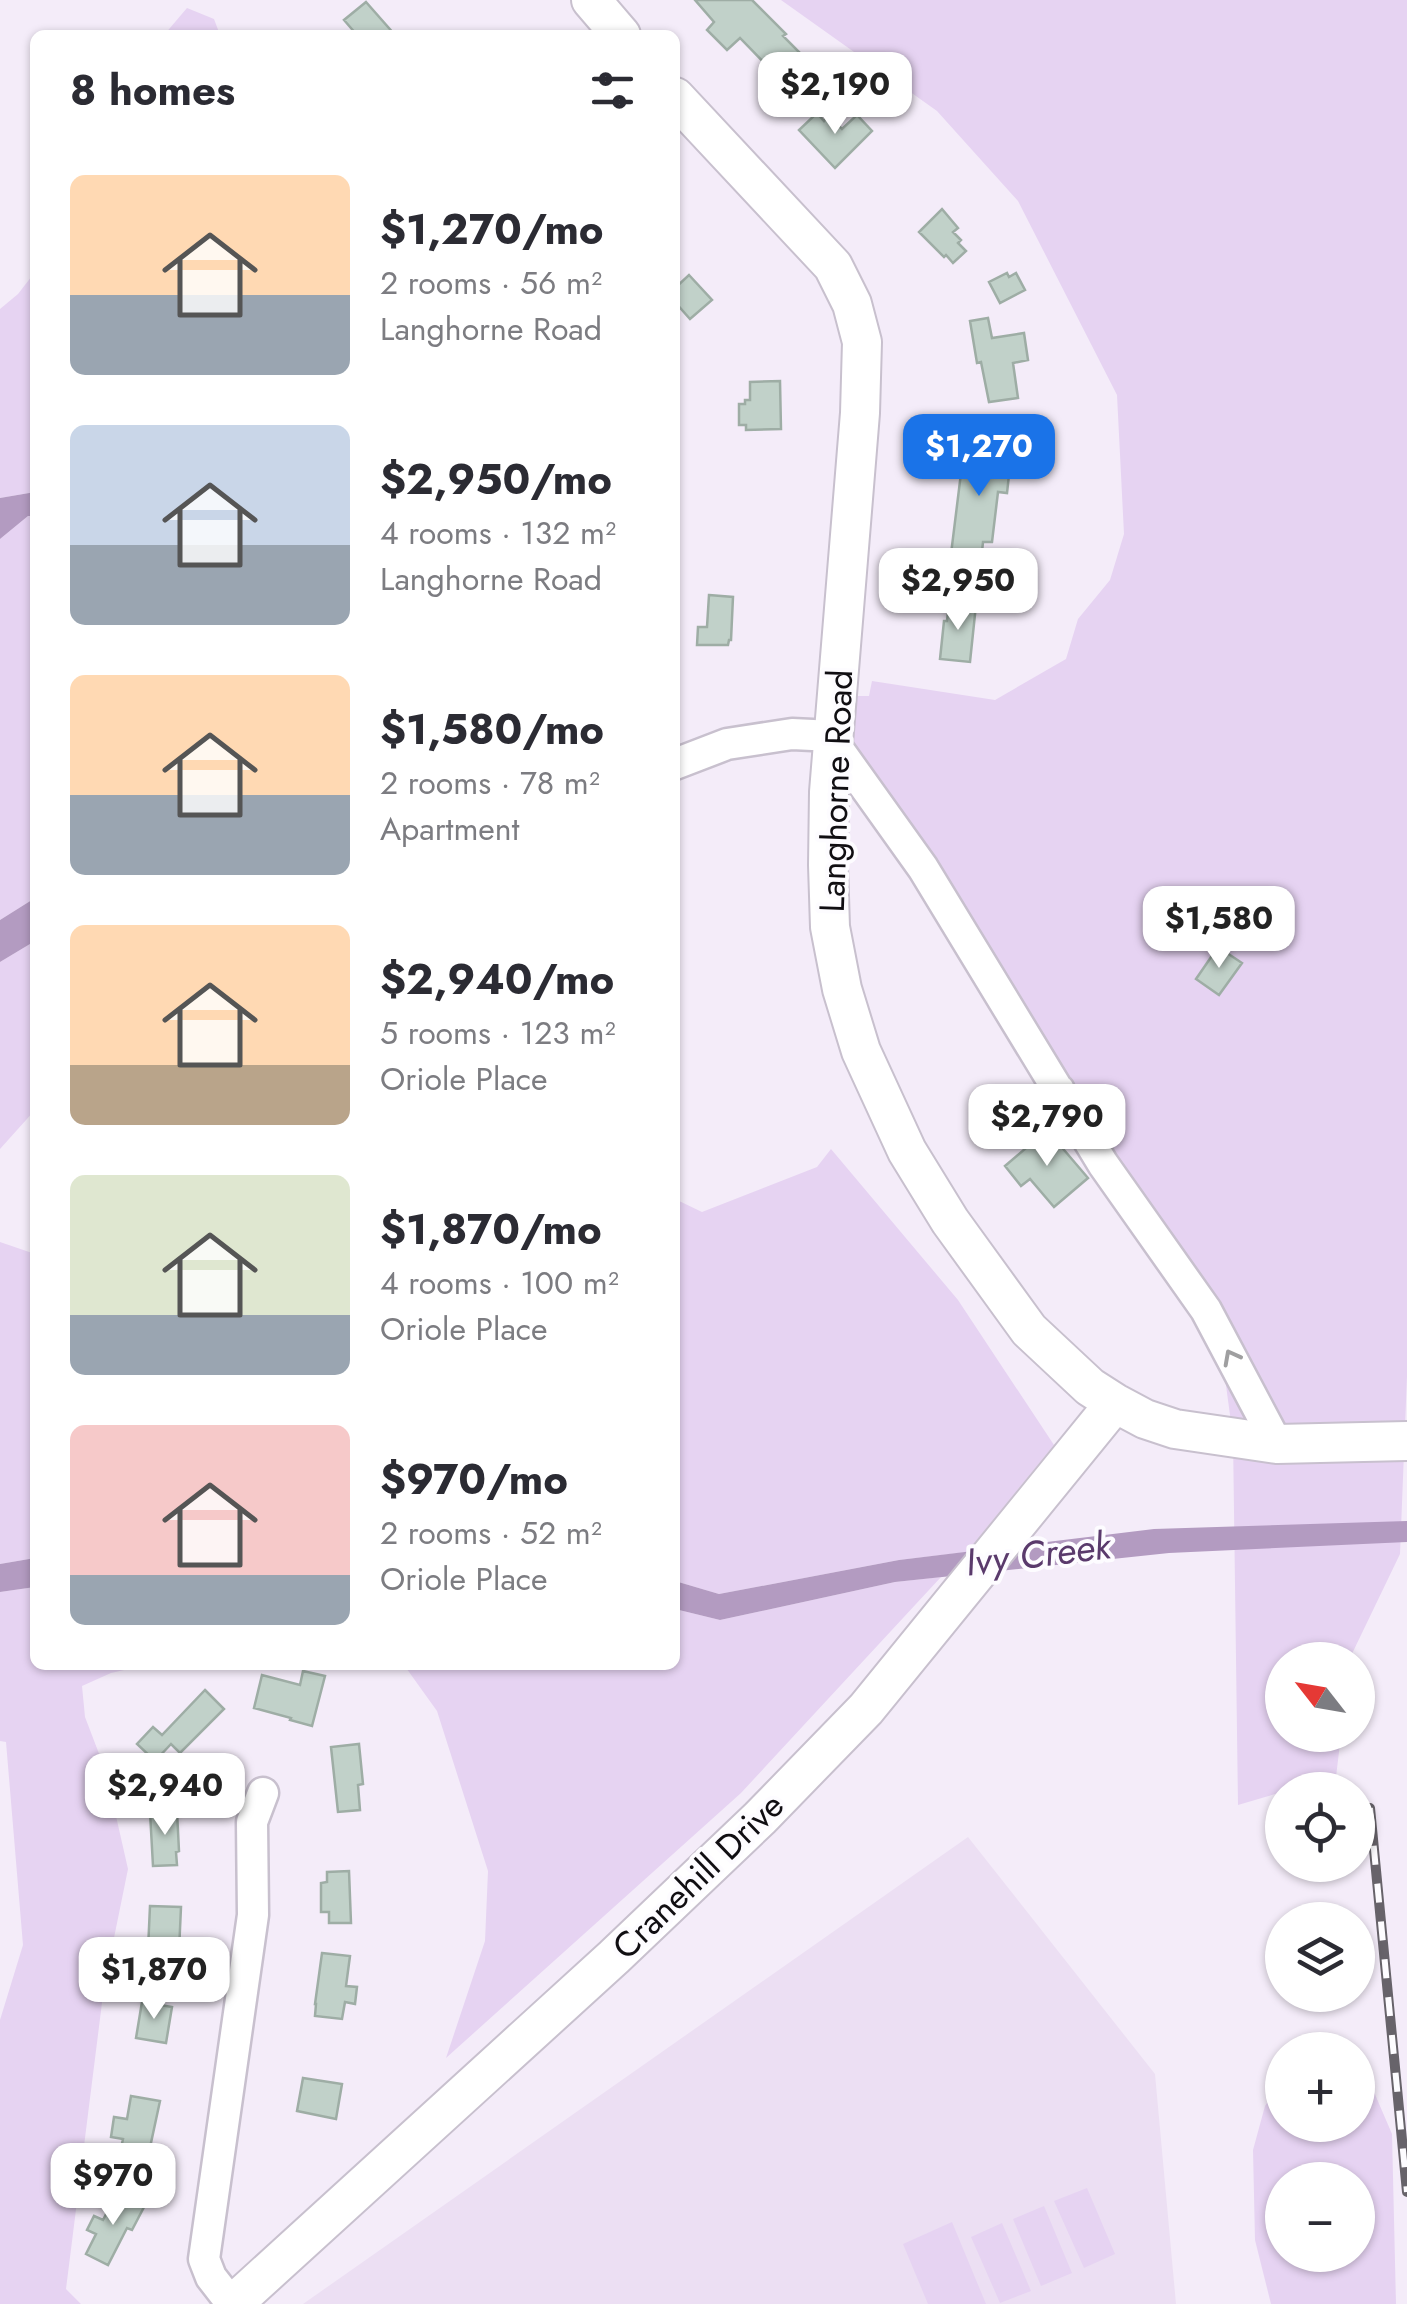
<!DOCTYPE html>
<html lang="en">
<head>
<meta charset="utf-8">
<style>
	:root { --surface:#fff; --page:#f7f7f7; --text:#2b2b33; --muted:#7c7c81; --accent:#1a73e8 }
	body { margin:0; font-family:Jost,sans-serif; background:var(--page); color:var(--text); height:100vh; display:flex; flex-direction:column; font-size:38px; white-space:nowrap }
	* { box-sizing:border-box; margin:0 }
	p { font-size:32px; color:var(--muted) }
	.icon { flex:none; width:55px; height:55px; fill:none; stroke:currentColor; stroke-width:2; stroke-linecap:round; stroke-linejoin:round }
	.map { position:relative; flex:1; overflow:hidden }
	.drawer { position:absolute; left:30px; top:30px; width:650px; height:1640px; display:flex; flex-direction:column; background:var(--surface); border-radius:15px; box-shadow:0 2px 8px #0004 }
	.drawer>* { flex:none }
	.needle { width:65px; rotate:301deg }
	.fabs { position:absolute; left:1265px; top:1642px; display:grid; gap:20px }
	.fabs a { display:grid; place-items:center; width:110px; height:110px; border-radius:50%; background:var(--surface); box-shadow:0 2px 8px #0004; font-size:50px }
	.price { position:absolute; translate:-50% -85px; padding:0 22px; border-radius:20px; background:#fff; color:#222; font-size:32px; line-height:65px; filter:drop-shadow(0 2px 5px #0008) }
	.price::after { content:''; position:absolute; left:50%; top:60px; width:30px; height:22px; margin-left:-15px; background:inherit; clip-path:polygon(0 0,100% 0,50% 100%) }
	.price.active { background:var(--accent); color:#fff }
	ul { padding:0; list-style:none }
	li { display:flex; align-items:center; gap:30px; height:250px; padding:0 40px }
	li span { display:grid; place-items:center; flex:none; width:280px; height:200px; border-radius:15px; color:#555 }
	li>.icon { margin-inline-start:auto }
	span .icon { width:120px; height:120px; fill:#fffc; stroke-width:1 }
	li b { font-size:42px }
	h2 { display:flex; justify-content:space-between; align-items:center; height:120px; padding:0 40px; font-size:42px }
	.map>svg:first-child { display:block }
</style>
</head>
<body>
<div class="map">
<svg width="1407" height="2304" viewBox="0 0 1407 2304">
	<rect width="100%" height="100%" fill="#f4ecf9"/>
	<path fill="#ecdff3" d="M 968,1837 L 1155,2074 L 1176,2304 L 303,2304 Z"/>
	<path fill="#e6d3f2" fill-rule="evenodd" d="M 781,0 L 1407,0 L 1407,1376 L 1400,1554 L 1349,1660 L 1282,1660 L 1282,1735 L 1341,1735 L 1336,1777 L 1291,1790 L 1282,1790 L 1282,1792 L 1238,1805 L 1233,1437 L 1219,1334 L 833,742 L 837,696 L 869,696 L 872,681 L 995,700 L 1066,659 L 1078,619 L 1110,580 L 1124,534 L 1117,395 L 1018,201 L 937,111 Z
		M 187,8 L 214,19 L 220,35 L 164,35 Z
		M 35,272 L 35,492 L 0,498 L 0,309 L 18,294 Z
		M 28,516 L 35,516 L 35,898 L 0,920 L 0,539 Z
		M 35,941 L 35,1110 L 0,1149 L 0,962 Z
		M 831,1149 L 958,1300 L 1054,1445 L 967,1552 L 899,1560 L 719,1594 L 675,1581 L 675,1199 L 702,1212 L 817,1167 Z
		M 0,1242 L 35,1254 L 35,1558 L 0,1564 Z
		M 941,1577 L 741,1793 L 446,2058 L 485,1941 L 488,1871 L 437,1711 L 404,1665 L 675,1665 L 675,1609 L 720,1620 L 895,1582 Z
		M 35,1587 L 35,1665 L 146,1665 L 111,1673 L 82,1686 L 85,1717 L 106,1772 L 128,1869 L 104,1987 L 66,2289 L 81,2304 L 0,2304 L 0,2020 L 23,1945 L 6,1742 L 0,1741 L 0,1592 Z
		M 1358,2075 L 1374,2092 L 1392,2134 L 1396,2304 L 1271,2304 L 1255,2240 L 1253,2150 L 1265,2106 L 1282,2081 L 1282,2125 L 1358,2125 ZM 1282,2180 L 1358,2180 L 1358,2255 L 1282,2255 Z
		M 1087,2188 L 1115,2254 L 1084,2268 L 1054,2201 Z
		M 1044,2206 L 1072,2273 L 1041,2286 L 1013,2219 Z
		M 952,2222 L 986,2304 L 928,2304 L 903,2244 Z
		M 1002,2223 L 1031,2291 L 1000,2303 L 971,2237 Z"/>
	<path fill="#b39bc1" d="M 35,492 L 35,516 L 28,516 L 0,539 L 0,498 Z
		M 35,898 L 35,941 L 0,962 L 0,920 Z
		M 1407,1521 L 1407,1542 L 1169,1553 L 895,1582 L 720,1620 L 675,1609 L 675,1581 L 719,1594 L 899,1560 L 1154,1529 Z
		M 35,1558 L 35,1587 L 0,1592 L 0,1564 Z"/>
	<path fill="#c1d1c9" stroke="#9eada5" stroke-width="2.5" d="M 695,0 L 752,0 L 786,34 L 783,36 L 799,52 L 776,75 L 740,38 L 727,50 L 707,30 L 714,22 Z
		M 366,2 L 395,35 L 357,35 L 344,20 Z
		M 817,113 L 824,121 L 829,115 L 842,129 L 857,115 L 872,131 L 835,168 L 799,130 Z
		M 942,209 L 958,228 L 953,232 L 961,240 L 958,243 L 966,251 L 953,263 L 946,255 L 944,257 L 919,232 Z
		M 1007,273 L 1009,277 L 1016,273 L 1025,290 L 1000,303 L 989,282 Z
		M 689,275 L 712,300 L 690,319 L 675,302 L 675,288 Z
		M 988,318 L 992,338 L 1024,333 L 1028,360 L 1013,363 L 1018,398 L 989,402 L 981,362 L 977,363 L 970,321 Z
		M 780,381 L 781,429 L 746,430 L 746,425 L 739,425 L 739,404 L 745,404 L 745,400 L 750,400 L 750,382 Z
		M 969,437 L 1011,441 L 1012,448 L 1007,493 L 998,492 L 992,542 L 983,542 L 980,571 L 954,569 L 955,555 L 951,554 L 962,465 L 966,465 Z
		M 709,595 L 733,597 L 731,640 L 729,640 L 728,645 L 697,645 L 698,627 L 707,627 Z
		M 949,603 L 976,605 L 970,662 L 940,659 L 944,621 L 947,621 Z
		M 1218,947 L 1242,963 L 1219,995 L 1196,979 Z
		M 1047,1130 L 1088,1178 L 1054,1207 L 1030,1179 L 1021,1186 L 1005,1166 Z
		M 303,1671 L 325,1676 L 312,1726 L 290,1720 L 291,1718 L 254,1708 L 262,1675 L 300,1685 Z
		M 205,1690 L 224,1709 L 180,1753 L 171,1744 L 155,1761 L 137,1744 L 153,1727 L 162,1735 Z
		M 359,1744 L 363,1784 L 358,1785 L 360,1810 L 338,1812 L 331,1747 Z
		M 177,1811 L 179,1851 L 176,1852 L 177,1865 L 153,1866 L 150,1812 Z
		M 349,1871 L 351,1923 L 329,1923 L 329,1912 L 321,1912 L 321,1883 L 327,1882 L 327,1872 Z
		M 150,1906 L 181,1907 L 179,1951 L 173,1951 L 173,1963 L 153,1962 L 154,1950 L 148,1950 Z
		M 322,1953 L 350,1956 L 346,1986 L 357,1987 L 355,2004 L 345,2002 L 342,2019 L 315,2016 L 316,2004 L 315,2004 Z
		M 142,2002 L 172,2007 L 166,2043 L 136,2038 Z
		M 303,2078 L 342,2084 L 336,2119 L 297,2111 Z
		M 131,2096 L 160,2101 L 149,2152 L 121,2148 L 123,2139 L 111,2137 L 114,2117 L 127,2119 Z
		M 117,2193 L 144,2207 L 132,2230 L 127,2228 L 108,2265 L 86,2254 L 96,2234 L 87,2230 L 94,2216 L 103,2220 Z"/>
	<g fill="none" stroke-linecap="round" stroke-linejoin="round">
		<g stroke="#c8c0ce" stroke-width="35">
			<path id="minor" d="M 833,742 L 923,868 L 1103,1164 L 1206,1310 L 1277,1444
				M 675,764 L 727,744 L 792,734 L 833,736
				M 1000,1130 L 1059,1090
				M 232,2304 L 211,2277 L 204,2259 L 253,1915 L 252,1822 L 263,1793"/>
		</g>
		<g stroke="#c8c0ce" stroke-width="42">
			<path id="major" d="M 591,0 L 621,35
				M 675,97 L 833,266 L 852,304 L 862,342 L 860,413 L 829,792 L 828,865 L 830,927 L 842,989 L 861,1051 L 907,1151 L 950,1221 L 1029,1330 L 1090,1387 L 1115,1403 L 1145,1419 L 1175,1429 L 1277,1444 L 1407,1441
				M 233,2304 L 614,1957 L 760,1818 L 866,1709 L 1115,1403"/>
		</g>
		<use href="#minor" stroke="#fff" stroke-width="30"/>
		<use href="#major" stroke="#fff" stroke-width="38"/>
		<g stroke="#67636a" stroke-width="10">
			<path id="rail" d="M 1370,1808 L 1407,2192"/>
		</g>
		<use href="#rail" stroke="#fdfcff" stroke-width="6" stroke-dasharray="19" stroke-linecap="butt"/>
	</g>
	<defs><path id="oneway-chevron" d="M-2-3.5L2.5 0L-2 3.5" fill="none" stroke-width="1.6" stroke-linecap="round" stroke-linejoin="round" transform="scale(2.5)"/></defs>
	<use stroke="#9f9fa0" href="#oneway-chevron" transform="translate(1231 1357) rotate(-118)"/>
	<g text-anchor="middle" stroke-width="8" stroke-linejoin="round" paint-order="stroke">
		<g font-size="35" fill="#100e12" stroke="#fdfcff">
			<text transform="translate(836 791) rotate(-88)" y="12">Langhorne Road</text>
			<text transform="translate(698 1876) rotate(-44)" y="12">Cranehill Drive</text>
		</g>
		<g font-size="38" font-style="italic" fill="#5a3a6c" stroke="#fdfcff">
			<text transform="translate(1038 1554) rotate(-7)" y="13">Ivy Creek</text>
		</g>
	</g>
</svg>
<div class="fabs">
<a><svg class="needle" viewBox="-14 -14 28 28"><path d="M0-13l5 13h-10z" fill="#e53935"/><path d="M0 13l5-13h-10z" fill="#7c7c81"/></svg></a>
<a><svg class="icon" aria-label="locate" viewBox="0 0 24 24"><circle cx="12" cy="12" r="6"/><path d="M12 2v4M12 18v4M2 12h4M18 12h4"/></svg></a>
<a><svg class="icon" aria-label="layers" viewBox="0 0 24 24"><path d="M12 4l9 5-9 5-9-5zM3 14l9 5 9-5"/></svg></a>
<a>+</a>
<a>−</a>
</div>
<b class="price" style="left:835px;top:137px">$2,190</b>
<b class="price active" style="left:979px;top:499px">$1,270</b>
<b class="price" style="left:958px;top:633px">$2,950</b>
<b class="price" style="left:1219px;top:971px">$1,580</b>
<b class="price" style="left:1047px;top:1169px">$2,790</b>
<b class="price" style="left:165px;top:1838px">$2,940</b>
<b class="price" style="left:154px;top:2022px">$1,870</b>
<b class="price" style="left:113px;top:2228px">$970</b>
<section class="drawer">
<h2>8 homes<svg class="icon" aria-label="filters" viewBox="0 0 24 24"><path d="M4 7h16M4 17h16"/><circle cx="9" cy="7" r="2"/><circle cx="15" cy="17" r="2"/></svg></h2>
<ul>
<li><span style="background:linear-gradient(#ffd9b3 60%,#9aa5b1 0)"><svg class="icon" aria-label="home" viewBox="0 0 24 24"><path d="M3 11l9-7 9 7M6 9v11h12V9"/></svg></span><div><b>$1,270/mo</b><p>2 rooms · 56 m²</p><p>Langhorne Road</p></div></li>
<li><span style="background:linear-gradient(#c9d6e8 60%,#9aa5b1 0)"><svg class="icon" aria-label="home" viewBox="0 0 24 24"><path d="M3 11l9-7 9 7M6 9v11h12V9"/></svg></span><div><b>$2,950/mo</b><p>4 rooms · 132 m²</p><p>Langhorne Road</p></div></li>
<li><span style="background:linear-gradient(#ffd9b3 60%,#9aa5b1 0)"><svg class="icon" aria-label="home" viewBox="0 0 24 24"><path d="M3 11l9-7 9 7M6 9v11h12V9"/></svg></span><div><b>$1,580/mo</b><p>2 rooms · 78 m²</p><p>Apartment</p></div></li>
<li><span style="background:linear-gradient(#ffd9b3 70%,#b9a48a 0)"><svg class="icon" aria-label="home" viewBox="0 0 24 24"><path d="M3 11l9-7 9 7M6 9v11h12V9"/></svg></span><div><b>$2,940/mo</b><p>5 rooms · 123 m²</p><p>Oriole Place</p></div></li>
<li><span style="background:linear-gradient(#dfe7d0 70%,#9aa5b1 0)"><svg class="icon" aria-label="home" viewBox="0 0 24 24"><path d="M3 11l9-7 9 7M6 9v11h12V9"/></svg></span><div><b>$1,870/mo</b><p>4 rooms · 100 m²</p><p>Oriole Place</p></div></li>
<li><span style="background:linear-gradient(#f6c9c9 75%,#9aa5b1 0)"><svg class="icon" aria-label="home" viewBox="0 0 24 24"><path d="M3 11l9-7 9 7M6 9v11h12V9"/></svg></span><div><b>$970/mo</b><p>2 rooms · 52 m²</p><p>Oriole Place</p></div></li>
</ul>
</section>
</div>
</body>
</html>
